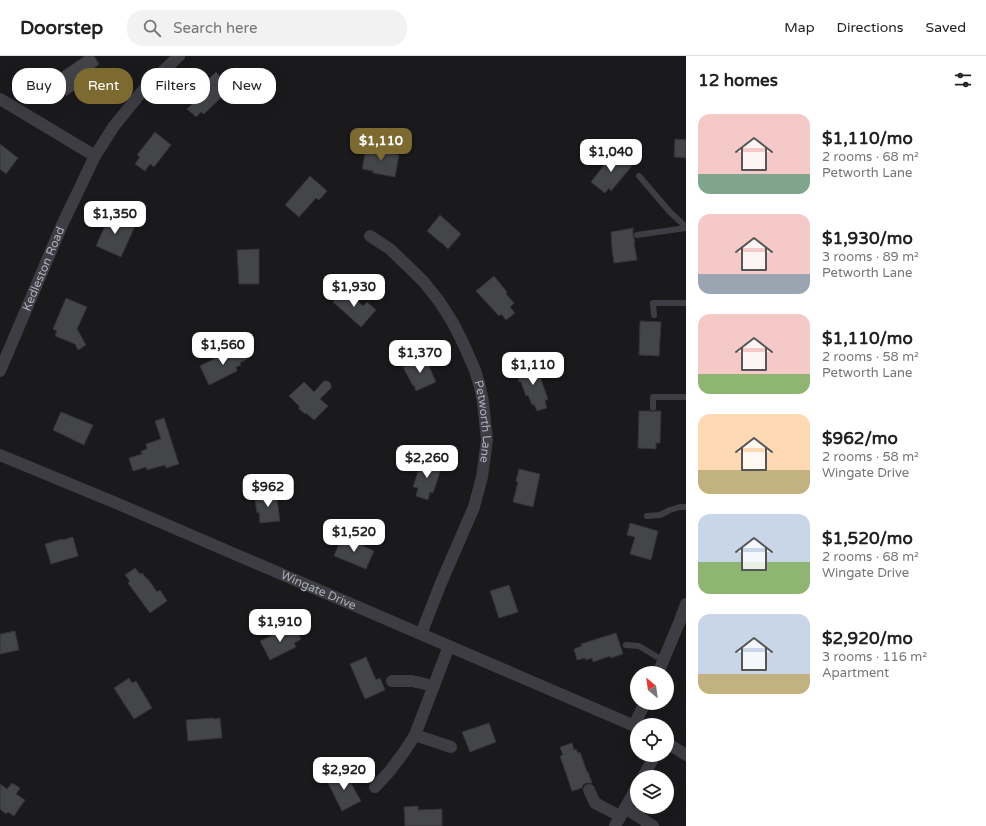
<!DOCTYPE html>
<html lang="en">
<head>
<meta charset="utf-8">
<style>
	:root { --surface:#fff; --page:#f2f2f2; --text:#222; --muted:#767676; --line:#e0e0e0; --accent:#7c6a31 }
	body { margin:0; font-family:"Varela Round",sans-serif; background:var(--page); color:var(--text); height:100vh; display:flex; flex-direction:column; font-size:15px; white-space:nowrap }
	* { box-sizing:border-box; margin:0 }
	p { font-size:13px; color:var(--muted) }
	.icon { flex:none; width:22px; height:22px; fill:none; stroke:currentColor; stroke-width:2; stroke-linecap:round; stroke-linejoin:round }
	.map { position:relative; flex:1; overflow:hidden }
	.panel { display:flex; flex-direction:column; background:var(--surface); width:300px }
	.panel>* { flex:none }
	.guide { position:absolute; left:12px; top:12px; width:380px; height:36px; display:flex; gap:8px }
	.needle { width:26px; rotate:331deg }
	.tools { position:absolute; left:630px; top:610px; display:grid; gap:8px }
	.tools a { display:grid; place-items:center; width:44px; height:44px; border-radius:50%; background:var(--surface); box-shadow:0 4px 16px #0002; font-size:20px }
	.price { position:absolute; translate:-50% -34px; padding:0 9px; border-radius:8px; background:#fff; color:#222; font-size:13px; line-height:26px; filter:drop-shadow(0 1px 2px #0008) }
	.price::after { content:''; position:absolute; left:50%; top:24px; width:12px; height:9px; margin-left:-6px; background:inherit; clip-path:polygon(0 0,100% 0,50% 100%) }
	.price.active { background:var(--accent); color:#fff }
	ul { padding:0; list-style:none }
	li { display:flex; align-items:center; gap:12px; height:100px; padding:0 12px }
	li span { display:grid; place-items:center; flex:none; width:112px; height:80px; border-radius:12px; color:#555 }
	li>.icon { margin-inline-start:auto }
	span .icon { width:48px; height:48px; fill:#fffc; stroke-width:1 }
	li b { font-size:17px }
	h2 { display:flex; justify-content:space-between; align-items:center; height:48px; padding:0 12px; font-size:17px }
	.tag { padding:0 14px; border-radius:16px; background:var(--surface); box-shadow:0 4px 16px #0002; font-size:14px; line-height:36px }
	.tag.active { background:var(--accent); color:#fff }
	header { display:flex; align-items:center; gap:24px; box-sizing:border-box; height:56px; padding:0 20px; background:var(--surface); border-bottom:1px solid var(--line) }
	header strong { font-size:19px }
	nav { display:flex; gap:22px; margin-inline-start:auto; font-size:14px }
	.search { width:280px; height:36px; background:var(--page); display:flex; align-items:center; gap:10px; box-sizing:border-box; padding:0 14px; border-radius:16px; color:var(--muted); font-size:15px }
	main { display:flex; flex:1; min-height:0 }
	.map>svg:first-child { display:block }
</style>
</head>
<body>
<header>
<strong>Doorstep</strong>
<div class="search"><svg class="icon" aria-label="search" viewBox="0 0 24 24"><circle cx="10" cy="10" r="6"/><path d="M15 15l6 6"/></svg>Search here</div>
<nav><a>Map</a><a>Directions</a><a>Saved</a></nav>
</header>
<main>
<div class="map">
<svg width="686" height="770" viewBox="0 0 686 770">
	<rect width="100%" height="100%" fill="#1a1a1c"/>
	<path fill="#444549" stroke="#343438" d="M 85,0 L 94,0 L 99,8 L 94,12 L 96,14 L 74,29 L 76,33 L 66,40 L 54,21 Z
		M 216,16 L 231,32 L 204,58 L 201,56 L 196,61 L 187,53 L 193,47 L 191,45 L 195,41 L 193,38 Z
		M 155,76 L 171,89 L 154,111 L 150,108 L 145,115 L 135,108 L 140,101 L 137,99 Z
		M 675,83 L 686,84 L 686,102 L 674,101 Z
		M 0,88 L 18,102 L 6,118 L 0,113 Z
		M 366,92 L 399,99 L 395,121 L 373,117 L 373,115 L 362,113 Z
		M 614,96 L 632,110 L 611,135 L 609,132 L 605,137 L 591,126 Z
		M 310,120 L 327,135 L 319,144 L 316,142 L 299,161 L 285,149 Z
		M 109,157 L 127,166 L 126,167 L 135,170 L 121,201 L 96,190 L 105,170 L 103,169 Z
		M 440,159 L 461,178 L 448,193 L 441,186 L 441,187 L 427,175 Z
		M 633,172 L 633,179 L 635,186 L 634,186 L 637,204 L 614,207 L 612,193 L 611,176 Z
		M 259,193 L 259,228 L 239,228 L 237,194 Z
		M 494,220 L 507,236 L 506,238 L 514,247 L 510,251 L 515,257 L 506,264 L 501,258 L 499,260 L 476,235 Z
		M 345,233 L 363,250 L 367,246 L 376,254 L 361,271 L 333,246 Z
		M 66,242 L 87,251 L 77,273 L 86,289 L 78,294 L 75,288 L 55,280 L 57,275 L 53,273 Z
		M 640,265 L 661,266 L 659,300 L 639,299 Z
		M 233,293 L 235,296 L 242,293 L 247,303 L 240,307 L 241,309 L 236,311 L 237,315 L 209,329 L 200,310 Z
		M 425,301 L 436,326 L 416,335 L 414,329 L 413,330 L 403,311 Z
		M 535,307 L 548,343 L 545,345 L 547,352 L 537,355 L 534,348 L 532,349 L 528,339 L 526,340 L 521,326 L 519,326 L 515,314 Z
		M 324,325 L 328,325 L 331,328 L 331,332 L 320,343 L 328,350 L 314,364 L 306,357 L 305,358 L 298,352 L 300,351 L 289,340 L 304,326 L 314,336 Z
		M 639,355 L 650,355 L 653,356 L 656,355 L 661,355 L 660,387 L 656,387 L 656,393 L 638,392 Z
		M 61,356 L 93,369 L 84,389 L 53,374 Z
		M 164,362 L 179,408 L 166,412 L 165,409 L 147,414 L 146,411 L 133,415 L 129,402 L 142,398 L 141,395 L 147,393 L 146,388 L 161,383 L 155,365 Z
		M 422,404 L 442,410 L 433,437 L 430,436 L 428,444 L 416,440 L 418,432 L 413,431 Z
		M 519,413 L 540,418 L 533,451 L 513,446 L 518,426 L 516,425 Z
		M 276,436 L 280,465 L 260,467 L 259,456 L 257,457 L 256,451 L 255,439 Z
		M 630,467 L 658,475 L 651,504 L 630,498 L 635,481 L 627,479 Z
		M 342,480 L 374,495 L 366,513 L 334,500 Z
		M 73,481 L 78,500 L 51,508 L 45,488 L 62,483 L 63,484 Z
		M 135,512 L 140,518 L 142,517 L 147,523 L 148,523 L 157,536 L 160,534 L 167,545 L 150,557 L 128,527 L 130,525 L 125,519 Z
		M 509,529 L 518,556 L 499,562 L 490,535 Z
		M 287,573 L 288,576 L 296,573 L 301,583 L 294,587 L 296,591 L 270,604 L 260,585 L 273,579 L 278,577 L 278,578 Z
		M 15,575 L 19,594 L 0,598 L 0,578 Z
		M 616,577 L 623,598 L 611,602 L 610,600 L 593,606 L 592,602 L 586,604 L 585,602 L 577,604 L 574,593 L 582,590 L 581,588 Z
		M 366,601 L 376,624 L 380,622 L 385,634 L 365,643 L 350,608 Z
		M 129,622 L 132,627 L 136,625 L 152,652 L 134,663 L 114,632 Z
		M 213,662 L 214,663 L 220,662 L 222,682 L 188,685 L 186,664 Z
		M 489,667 L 496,686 L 470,696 L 462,676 Z
		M 572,687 L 574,694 L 576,693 L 578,697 L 580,696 L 587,716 L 588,716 L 592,727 L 586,727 L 583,729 L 582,732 L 572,735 L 560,700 L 563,699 L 560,691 Z
		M 344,715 L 361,745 L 342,755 L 327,725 Z
		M 12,727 L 20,732 L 16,738 L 25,744 L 14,760 L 8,756 L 6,758 L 0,753 L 0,728 L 7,733 Z
		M 418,750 L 418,754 L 442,753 L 442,770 L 405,770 L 404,751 Z"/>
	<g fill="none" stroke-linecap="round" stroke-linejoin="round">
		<path stroke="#3d3d43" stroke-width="6" d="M 639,120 L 670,156 L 686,171
			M 637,179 L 686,172
			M 654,259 L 653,247 L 686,247
			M 653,352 L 653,341 L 686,341
			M 647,460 L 660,459 L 670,454 L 680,451 L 686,451
			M 626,589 L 639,590 L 664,605"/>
		<g stroke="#3d3d43" stroke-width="12">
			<path d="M 0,43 L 95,100"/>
			<path id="s1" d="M 370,180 L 390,193 L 423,225 L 439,245 L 453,267 L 463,287 L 475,314 L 480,331 L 483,346 L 487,384 L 482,421 L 474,451 L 441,527 L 421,578"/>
			<path id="s2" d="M 0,315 L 62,169 L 95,100 L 114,70 L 145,32 L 179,0"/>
			<path id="s3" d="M 0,399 L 116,447 L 637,671"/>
			<path d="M 658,617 L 679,567 L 686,548"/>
			<path d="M 392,625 L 412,625 L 434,630"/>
			<path d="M 634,669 L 645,647"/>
			<path d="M 415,679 L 451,691"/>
			<path d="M 667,687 L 686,699"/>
			<path d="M 643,721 L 655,699"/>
			<path d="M 375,731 L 389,716 L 404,696 L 415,679 L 449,590"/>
			<path d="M 589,734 L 595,747 L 620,760"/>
			<path d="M 625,752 L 653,770"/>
			<path d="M 615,770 L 637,731"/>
		</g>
	</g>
	<g text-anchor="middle" stroke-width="3" stroke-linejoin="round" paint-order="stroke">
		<g font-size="12" fill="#adb0bb" stroke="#151517">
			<text dy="4" stroke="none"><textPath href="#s2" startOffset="111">Kedleston Road</textPath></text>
			<text dy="4" stroke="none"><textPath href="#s1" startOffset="226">Petworth Lane</textPath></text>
			<text dy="4" stroke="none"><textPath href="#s3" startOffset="346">Wingate Drive</textPath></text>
		</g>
	</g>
</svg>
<div class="tools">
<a><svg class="needle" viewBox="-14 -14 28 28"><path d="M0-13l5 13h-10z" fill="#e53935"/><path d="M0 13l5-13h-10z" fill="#767676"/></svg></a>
<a><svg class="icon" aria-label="locate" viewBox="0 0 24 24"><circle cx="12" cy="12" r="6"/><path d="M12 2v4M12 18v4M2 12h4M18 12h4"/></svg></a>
<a><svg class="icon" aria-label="layers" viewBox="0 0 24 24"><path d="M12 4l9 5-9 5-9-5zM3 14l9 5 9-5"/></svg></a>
</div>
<b class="price active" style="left:381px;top:106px">$1,110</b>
<b class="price" style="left:611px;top:117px">$1,040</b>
<b class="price" style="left:115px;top:179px">$1,350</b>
<b class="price" style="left:354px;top:252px">$1,930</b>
<b class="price" style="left:223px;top:310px">$1,560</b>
<b class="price" style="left:420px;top:318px">$1,370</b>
<b class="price" style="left:533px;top:330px">$1,110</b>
<b class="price" style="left:427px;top:423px">$2,260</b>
<b class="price" style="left:268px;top:452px">$962</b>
<b class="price" style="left:354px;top:497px">$1,520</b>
<b class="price" style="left:280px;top:587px">$1,910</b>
<b class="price" style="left:344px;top:735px">$2,920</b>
<div class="guide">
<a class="tag">Buy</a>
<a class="tag active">Rent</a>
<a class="tag">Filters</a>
<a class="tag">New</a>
</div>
</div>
<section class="panel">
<h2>12 homes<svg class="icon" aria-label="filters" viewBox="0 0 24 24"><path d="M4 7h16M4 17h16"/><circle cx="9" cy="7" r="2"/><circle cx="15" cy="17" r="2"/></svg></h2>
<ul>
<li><span style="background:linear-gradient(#f6c9c9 75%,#7fa58c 0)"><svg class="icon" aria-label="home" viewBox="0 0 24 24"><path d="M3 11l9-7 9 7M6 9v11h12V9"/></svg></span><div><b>$1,110/mo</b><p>2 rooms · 68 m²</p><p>Petworth Lane</p></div></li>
<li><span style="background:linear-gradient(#f6c9c9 75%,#9aa5b1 0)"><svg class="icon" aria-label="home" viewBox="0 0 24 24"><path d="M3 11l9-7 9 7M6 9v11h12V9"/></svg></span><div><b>$1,930/mo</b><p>3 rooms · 89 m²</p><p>Petworth Lane</p></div></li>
<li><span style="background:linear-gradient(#f6c9c9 75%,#8fb573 0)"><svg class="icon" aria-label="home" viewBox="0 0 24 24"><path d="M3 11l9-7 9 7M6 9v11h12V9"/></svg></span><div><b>$1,110/mo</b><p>2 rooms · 58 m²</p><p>Petworth Lane</p></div></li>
<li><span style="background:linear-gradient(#ffd9b3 70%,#c2b280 0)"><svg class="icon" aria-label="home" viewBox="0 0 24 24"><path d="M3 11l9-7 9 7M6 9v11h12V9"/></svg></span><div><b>$962/mo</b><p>2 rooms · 58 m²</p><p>Wingate Drive</p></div></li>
<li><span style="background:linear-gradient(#c9d6e8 60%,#8fb573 0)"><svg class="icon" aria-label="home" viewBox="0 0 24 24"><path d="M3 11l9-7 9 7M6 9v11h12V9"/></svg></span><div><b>$1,520/mo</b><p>2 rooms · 68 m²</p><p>Wingate Drive</p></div></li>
<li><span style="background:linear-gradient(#c9d6e8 75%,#c2b280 0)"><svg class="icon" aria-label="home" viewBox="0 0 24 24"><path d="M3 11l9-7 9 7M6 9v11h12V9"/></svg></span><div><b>$2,920/mo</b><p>3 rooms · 116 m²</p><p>Apartment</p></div></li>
</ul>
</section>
</main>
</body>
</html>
